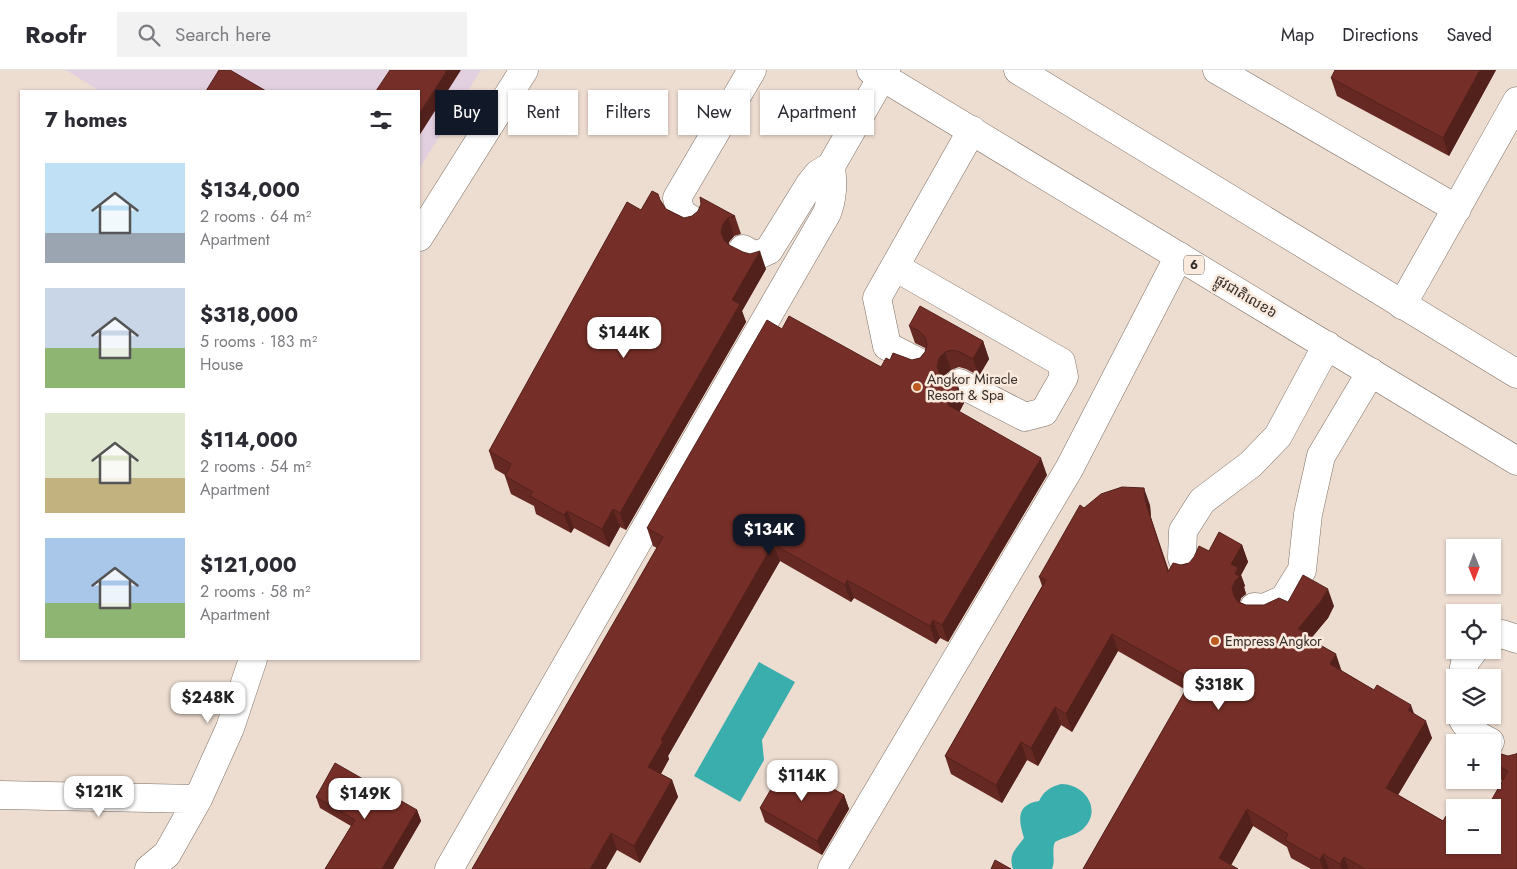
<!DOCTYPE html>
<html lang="en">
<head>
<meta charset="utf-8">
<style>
	:root { --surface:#fff; --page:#f2f2f3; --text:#2b2b33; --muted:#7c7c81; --line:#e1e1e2; --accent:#111827 }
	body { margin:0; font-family:Jost,"Noto Sans Khmer",sans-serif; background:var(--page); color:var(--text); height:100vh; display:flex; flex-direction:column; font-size:19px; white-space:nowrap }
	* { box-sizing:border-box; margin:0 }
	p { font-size:16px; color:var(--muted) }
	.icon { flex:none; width:28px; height:28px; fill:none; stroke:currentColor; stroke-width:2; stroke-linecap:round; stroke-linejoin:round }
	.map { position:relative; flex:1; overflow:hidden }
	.side { position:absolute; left:20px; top:20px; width:400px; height:570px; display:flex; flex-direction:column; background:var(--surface); border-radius:0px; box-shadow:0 1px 4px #0004 }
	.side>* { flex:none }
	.top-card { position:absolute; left:435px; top:20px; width:475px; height:45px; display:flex; gap:10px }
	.needle { width:32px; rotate:179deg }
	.tools { position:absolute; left:1446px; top:469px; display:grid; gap:10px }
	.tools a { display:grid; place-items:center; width:55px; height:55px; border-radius:0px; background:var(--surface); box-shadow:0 1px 4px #0004; font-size:25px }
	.price { position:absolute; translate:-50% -42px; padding:0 11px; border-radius:10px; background:#fff; color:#222; font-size:16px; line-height:32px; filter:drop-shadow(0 1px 2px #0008) }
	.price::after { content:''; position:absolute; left:50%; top:30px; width:15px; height:11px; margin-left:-8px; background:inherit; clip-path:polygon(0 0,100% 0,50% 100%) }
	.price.on { background:var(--accent); color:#fff }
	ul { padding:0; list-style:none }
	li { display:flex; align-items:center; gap:15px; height:125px; padding:0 25px }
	li span { display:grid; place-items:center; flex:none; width:140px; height:100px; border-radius:0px; color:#555 }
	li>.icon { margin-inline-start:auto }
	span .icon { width:60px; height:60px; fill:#fffc; stroke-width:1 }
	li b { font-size:21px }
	h2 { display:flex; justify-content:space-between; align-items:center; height:60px; padding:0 25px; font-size:21px }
	.pill { padding:0 18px; border-radius:0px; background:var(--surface); box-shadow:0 1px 4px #0004; font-size:18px; line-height:45px }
	.pill.on { background:var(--accent); color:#fff }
	header { display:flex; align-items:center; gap:30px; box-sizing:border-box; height:70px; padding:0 25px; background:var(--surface); border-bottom:1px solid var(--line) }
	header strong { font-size:24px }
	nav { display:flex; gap:28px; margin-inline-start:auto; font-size:18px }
	.search { width:350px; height:45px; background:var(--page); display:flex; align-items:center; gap:12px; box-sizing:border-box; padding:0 18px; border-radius:0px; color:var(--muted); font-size:19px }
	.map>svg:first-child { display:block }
</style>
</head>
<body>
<header>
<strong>Roofr</strong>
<div class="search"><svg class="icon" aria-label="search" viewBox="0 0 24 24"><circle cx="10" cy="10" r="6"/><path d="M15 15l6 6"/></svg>Search here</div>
<nav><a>Map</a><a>Directions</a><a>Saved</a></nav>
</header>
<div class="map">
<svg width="1517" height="799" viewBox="0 0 1517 799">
	<rect width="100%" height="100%" fill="#eddcd0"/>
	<path fill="#e2cfdf" d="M 66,0 L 481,0 L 419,99 L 419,21 L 100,21 Z"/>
	<path fill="#3aadad" d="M 759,592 L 795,612 L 762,670 L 764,690 L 740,732 L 694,706 Z
		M 1061,714 C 1085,714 1103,740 1083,759 C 1075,766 1064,767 1055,772 C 1051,781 1056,790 1052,799 L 1013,799 C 1008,784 1016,779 1024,768 C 1019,751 1015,735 1039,731 C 1044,721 1050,717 1061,714 Z"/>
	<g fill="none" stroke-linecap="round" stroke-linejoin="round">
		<g stroke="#7e7065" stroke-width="29">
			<path id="minor" d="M 1217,0 L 1457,139
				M 692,150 L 681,143 L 677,128 L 752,0
				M 419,167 L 524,0
				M 743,179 L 756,186 L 769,180 L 810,114 L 818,104 L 831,96 L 886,0
				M 895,197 L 1061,292 L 1064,307 L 1044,342 L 1025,347 L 959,313
				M 1402,235 L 1517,31
				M 918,292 L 887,276 L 877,228 L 972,60
				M 1187,497 L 1182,488 L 1183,461 L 1202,431 L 1251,394 L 1278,366 L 1327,275
				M 1254,537 L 1264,538 L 1284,529 L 1302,500 L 1308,444 L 1321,386 L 1371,302
				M 1492,567 L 1502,564 L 1517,569
				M 1462,608 L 1465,592 L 1474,580
				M 1461,645 C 1465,658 1478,666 1490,672
				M 0,725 L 198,729
				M 149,799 L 167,784 L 198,729 L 230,658 L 253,589
				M 449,799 L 827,143 C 833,127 833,114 831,96
				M 832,799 L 1069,399 L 1179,186"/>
		</g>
		<g stroke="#7e7065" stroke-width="29">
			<path id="highway" d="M 871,0 L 1517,391
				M 1018,0 L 1517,304"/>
		</g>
		<use href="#minor" stroke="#fff" stroke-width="28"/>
		<use href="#highway" stroke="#fff" stroke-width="28"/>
	</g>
	<path fill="#652822" d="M 1496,0 L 1449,86 L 1337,26 L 1331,8 Z
		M 661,131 L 666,139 L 684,148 L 735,146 L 741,164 L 734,166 L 729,172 L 729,175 L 766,199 L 742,241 L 746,252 L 626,460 L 620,457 L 609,477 L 574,458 L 571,463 L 536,444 L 534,436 L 511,424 L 505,406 L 505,405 L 495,399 L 489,381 L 641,140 Z
		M 909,256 L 983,271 L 989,289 L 979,306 L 966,299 L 959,297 L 951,300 L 945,305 L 945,308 L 964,333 L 959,342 L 1047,405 L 948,572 L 940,568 L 936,574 L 854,528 L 851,532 L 780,491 L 668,686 L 669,689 L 661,704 L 672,710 L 678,727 L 640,793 L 617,780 L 472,799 L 657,478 L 653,476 L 647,458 L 782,259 L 881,297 L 890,290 L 912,290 L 920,288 L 925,282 L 926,279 L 925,278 L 915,273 Z
		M 1150,435 L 1151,448 L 1169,501 L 1181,495 L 1189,493 L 1209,481 L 1242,475 L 1248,492 L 1241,505 L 1245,516 L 1244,517 L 1246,524 L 1241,528 L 1240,532 L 1246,535 L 1264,535 L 1288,532 L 1334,536 L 1328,548 L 1312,567 L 1316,573 L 1342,601 L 1414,644 L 1432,668 L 1398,725 L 1443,751 L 1492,775 L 1502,712 L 1495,694 L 1508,686 L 1517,799 L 1311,799 L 1291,788 L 1287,777 L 1253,756 L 1231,795 L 1083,799 L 1186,620 L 1118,581 L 1072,662 L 1061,655 L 1038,696 L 1027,690 L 1002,733 L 951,704 L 945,686 L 1042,516 L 1039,507 L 1084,438 Z
		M 844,725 L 849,739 L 822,785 L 765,752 L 760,738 Z
		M 316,727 L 417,740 L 421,751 L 393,799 L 325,799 L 351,756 L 320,738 Z"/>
	<path fill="#53211c" d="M 447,0 L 461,0 L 419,66 L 419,44 Z
		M 1480,0 L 1496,0 L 1449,86 L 1443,68 Z
		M 728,148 L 734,166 L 729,172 L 727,180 L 721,162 L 723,154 Z
		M 760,181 L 766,199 L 742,241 L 746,252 L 626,460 L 620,443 L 732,230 Z
		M 983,271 L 989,289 L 979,306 L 973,289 Z
		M 945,282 L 951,300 L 945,305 L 943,314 L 937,297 L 939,288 Z
		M 958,316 L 964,333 L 954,353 L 948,335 Z
		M 1041,388 L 1047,405 L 948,572 L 942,555 Z
		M 1144,418 L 1150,435 L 1151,448 L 1175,519 L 1145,430 Z
		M 613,439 L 620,457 L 609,477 L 602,459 Z
		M 567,441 L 574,458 L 571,463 L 564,445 Z
		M 773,474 L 780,491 L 668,686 L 669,689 L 655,714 L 648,697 L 661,670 Z
		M 1242,475 L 1248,492 L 1241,505 L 1245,516 L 1244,517 L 1246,524 L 1241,528 L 1238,536 L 1234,526 L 1232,518 L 1231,494 Z
		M 847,510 L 854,528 L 851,532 L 845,515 Z
		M 1328,519 L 1334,536 L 1328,548 L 1304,577 L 1298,559 Z
		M 933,550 L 940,568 L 936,574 L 930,556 Z
		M 1112,564 L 1118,581 L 1072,662 L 1066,644 Z
		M 1336,584 L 1342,602 L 1330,594 Z
		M 1411,635 L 1417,652 L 1408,640 Z
		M 1055,637 L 1061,655 L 1038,696 L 1031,678 Z
		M 1426,651 L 1432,668 L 1392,735 L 1386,718 Z
		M 1021,672 L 1027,690 L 1002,733 L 996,715 Z
		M 672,710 L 678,727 L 640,793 L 634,776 Z
		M 844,725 L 849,739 L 822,785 L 817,771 Z
		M 1247,739 L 1253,756 L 1229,799 L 1219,788 Z
		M 417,740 L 421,751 L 393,799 L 382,799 Z
		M 611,763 L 617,780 L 606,799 L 590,799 Z
		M 1323,784 L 1329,799 L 1323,799 L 1320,790 Z
		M 1344,787 L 1349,799 L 1342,799 L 1340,794 Z"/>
	<path fill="#762f28" stroke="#53211c" d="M 219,0 L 230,0 L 266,21 L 206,21 Z
		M 390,0 L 447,0 L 419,44 L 419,21 L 376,21 Z
		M 1335,0 L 1480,0 L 1443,68 L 1331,8 Z
		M 652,121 L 658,124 L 660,130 L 666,139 L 684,148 L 692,146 L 698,141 L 701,134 L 700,127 L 735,146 L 728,148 L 723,154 L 721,162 L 724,170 L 729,175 L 743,182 L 750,184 L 760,181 L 732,230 L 740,234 L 620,443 L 613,439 L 602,459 L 567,441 L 564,445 L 530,426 L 533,422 L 505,406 L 511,394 L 489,381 L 627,132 L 641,140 Z
		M 920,236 L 983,271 L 973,289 L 960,282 L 952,280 L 945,282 L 939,288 L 937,297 L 940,304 L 958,316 L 948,335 L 1041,388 L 942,555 L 933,550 L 930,556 L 847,510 L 845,515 L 773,474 L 661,670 L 663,672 L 648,697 L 672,710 L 634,776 L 611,763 L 590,799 L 472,799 L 663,467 L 647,458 L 767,250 L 782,259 L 789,246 L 881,297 L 886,288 L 890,290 L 893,283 L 912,290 L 920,288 L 925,282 L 927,274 L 925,267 L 919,261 L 909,256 Z
		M 1122,417 L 1144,418 L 1145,430 L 1168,502 L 1173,493 L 1181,495 L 1189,493 L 1194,487 L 1199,476 L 1209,481 L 1219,462 L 1242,475 L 1231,494 L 1238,498 L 1235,504 L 1240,506 L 1235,511 L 1232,518 L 1234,526 L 1238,532 L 1246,535 L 1264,535 L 1279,528 L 1288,532 L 1303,505 L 1328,519 L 1321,531 L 1298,559 L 1315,568 L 1313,571 L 1336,584 L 1330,594 L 1374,620 L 1377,615 L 1411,635 L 1408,640 L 1426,651 L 1386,718 L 1443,751 L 1446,746 L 1455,751 L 1455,775 L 1492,775 L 1492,738 L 1487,738 L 1508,701 L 1495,694 L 1501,684 L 1508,686 L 1516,684 L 1517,683 L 1517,799 L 1365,799 L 1344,787 L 1340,794 L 1323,784 L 1320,790 L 1285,770 L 1288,764 L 1247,739 L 1219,788 L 1238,799 L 1083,799 L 1192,609 L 1112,564 L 1066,644 L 1055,637 L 1031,678 L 1021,672 L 996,715 L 945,686 L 1046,510 L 1039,507 L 1080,435 L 1084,438 L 1101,424 Z
		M 787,692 L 844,725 L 817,771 L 760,738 Z
		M 335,693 L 417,740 L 382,799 L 325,799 L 355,750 L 316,727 Z
		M 995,790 L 1011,799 L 991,799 Z"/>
	<g fill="#bc5a20" stroke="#fae9dd" stroke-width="2">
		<circle cx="917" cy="317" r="5"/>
		<circle cx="1215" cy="571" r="5"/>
	</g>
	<g text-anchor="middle" stroke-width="5" stroke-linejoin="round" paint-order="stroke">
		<rect fill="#fae9dd" stroke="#6e655e" stroke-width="1" x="1184" y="185.5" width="20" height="19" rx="4"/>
		<g font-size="12" font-weight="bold" fill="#322c28">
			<text x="1194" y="199">6</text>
		</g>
		<g font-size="14" fill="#322c28" stroke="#fae9dd">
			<text transform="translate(1246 226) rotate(31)" y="5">ផ្លូវជាតិលេខ៦</text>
		</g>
		<g font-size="14" fill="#322c28" stroke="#fae9dd" text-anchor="start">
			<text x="927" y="314">Angkor Miracle<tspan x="927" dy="16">Resort &amp; Spa</tspan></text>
			<text x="1225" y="576">Empress Angkor</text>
		</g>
	</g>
</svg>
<div class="tools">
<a><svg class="needle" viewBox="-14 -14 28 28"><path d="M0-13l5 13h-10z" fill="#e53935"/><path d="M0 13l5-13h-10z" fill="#7c7c81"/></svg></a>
<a><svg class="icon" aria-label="locate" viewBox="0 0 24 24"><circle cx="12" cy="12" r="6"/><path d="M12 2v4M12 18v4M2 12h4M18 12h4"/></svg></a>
<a><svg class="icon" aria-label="layers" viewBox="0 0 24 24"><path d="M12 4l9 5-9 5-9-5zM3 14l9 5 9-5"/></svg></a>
<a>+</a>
<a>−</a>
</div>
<b class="price" style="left:624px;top:289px">$144K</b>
<b class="price on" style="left:769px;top:486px">$134K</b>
<b class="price" style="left:1219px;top:641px">$318K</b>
<b class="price" style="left:208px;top:654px">$248K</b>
<b class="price" style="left:802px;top:732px">$114K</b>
<b class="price" style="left:99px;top:748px">$121K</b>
<b class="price" style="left:365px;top:750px">$149K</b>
<div class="top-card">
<a class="pill on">Buy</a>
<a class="pill">Rent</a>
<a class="pill">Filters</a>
<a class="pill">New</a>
<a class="pill">Apartment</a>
</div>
<section class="side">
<h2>7 homes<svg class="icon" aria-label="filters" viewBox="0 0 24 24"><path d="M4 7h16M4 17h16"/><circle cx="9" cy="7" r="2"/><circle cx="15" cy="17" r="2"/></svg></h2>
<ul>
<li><span style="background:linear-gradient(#bfe0f5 70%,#9aa5b1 0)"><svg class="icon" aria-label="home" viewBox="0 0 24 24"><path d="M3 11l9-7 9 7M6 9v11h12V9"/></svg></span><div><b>$134,000</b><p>2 rooms · 64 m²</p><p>Apartment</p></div></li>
<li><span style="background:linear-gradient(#c9d6e8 60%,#8fb573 0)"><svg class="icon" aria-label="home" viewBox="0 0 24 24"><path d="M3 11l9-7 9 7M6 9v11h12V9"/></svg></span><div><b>$318,000</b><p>5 rooms · 183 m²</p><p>House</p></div></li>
<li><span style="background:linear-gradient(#dfe7d0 65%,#c2b280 0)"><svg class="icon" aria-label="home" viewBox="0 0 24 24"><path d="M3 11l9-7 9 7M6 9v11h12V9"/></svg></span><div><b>$114,000</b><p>2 rooms · 54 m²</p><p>Apartment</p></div></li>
<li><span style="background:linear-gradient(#a9c7e8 65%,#8fb573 0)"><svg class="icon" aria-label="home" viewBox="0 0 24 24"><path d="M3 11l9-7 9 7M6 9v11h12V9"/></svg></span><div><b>$121,000</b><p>2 rooms · 58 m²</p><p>Apartment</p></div></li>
</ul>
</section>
</div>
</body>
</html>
